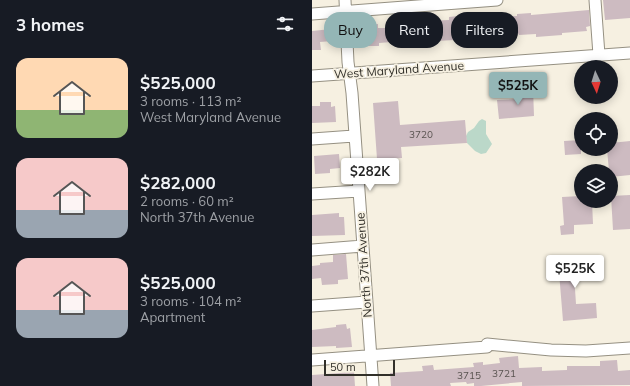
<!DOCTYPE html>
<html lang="en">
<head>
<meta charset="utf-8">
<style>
	:root { --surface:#171b24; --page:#20242c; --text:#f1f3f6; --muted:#9ea1a6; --accent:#94b6b6 }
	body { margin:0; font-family:Mulish,sans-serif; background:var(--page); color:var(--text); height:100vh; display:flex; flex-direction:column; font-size:15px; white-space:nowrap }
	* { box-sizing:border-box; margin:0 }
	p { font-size:13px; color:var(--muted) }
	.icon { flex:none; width:22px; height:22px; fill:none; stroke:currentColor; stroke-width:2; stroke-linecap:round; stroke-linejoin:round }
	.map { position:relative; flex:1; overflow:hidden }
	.drawer { display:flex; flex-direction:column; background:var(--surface); width:312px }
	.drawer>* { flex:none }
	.top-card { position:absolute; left:12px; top:12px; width:246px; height:36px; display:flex; gap:8px }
	.needle { width:26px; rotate:176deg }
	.controls { position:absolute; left:262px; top:60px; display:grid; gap:8px }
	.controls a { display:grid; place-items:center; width:44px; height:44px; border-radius:50%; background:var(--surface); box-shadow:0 2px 10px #0003; font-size:20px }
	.scale { position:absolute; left:12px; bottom:10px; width:71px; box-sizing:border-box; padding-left:4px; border:2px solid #32302a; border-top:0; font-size:11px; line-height:14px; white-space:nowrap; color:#32302a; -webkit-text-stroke:3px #f6f0e1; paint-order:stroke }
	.price { position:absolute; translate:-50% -34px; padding:0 9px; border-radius:4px; background:#fff; color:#222; font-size:13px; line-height:26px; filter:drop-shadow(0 1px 2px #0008) }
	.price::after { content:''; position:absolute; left:50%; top:24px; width:12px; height:9px; margin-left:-6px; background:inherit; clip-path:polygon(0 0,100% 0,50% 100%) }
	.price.active { background:var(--accent); color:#111 }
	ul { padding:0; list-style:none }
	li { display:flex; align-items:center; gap:12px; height:100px; padding:0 16px }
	li span { display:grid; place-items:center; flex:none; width:112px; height:80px; border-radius:12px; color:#555 }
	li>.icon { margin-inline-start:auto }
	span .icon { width:48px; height:48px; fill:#fffc; stroke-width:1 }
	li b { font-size:17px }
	h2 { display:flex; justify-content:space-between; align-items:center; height:48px; padding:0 16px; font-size:17px }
	.chip { padding:0 14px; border-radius:16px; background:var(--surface); box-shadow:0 2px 10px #0003; font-size:14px; line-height:36px }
	.chip.active { background:var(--accent); color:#111 }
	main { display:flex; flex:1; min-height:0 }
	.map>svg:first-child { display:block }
</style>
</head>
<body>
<main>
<section class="drawer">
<h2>3 homes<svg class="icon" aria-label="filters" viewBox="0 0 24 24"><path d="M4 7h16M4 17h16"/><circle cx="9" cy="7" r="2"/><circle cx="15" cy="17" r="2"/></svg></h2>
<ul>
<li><span style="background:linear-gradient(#ffd9b3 65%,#8fb573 0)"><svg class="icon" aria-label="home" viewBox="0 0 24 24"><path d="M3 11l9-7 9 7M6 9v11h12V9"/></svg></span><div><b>$525,000</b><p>3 rooms · 113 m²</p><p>West Maryland Avenue</p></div></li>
<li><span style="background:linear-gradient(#f6c9c9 65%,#9aa5b1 0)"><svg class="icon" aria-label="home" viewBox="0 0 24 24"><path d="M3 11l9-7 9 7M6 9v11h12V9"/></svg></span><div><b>$282,000</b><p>2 rooms · 60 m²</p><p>North 37th Avenue</p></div></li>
<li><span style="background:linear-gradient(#f6c9c9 65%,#9aa5b1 0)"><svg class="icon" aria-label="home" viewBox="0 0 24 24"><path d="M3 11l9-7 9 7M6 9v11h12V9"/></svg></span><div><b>$525,000</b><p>3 rooms · 104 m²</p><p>Apartment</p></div></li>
</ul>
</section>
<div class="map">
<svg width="318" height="386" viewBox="0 0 318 386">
	<rect width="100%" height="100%" fill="#f6f0e1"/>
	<path fill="#bbd8c9" d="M 170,119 L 174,121 L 174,134 L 180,144 L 174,153 L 169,154 L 163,151 L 155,143 L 154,136 L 156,132 L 162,128 L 167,121 Z"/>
	<path fill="#cdbbc1" d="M 291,0 L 318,0 L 318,18 L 293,20 Z
		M 277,10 L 278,26 L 274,27 L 275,31 L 250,33 L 250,35 L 224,37 L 224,34 L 207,35 L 206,33 L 196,33 L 195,30 L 180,31 L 181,38 L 105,42 L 93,44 L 92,41 L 67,43 L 67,46 L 56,46 L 56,42 L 53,42 L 52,25 L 66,24 L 66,28 L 76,28 L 93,26 L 92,22 L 137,20 L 137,17 L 156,15 L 157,19 L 205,16 L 205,14 L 219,13 L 219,15 Z
		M 19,29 L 20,41 L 8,42 L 9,50 L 0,50 L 0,31 Z
		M 221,88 L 222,116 L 187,119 L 185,100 L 207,99 L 206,89 Z
		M 86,101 L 88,125 L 153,120 L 155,143 L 89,147 L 90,158 L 65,159 L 61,103 Z
		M 8,102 L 19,102 L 19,107 L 23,106 L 24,122 L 0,123 L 0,106 L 8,106 Z
		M 269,140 L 269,154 L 253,155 L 252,141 Z
		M 318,141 L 318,175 L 299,177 L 299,171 L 297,171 L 295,149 L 299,149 L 299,143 Z
		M 27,154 L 28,168 L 18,169 L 18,173 L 3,174 L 2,156 Z
		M 318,195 L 318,229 L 301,230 L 299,196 Z
		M 269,196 L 269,201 L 280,201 L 281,224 L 262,225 L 262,234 L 249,235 L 248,226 L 252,225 L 250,197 Z
		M 27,213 L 27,217 L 32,217 L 33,235 L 0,236 L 0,215 Z
		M 34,254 L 36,279 L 26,280 L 26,284 L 10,285 L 9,278 L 0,279 L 0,266 L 8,265 L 8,263 L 21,262 L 21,255 Z
		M 281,257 L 282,272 L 262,274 L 264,304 L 284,303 L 285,318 L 251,321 L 246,260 Z
		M 34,324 L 35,329 L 38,328 L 40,347 L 24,348 L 24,346 L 0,347 L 0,330 L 24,327 L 24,325 Z
		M 206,356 L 207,368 L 230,367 L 230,371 L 255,370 L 255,366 L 288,366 L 288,361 L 305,360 L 306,371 L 318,370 L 318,385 L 210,386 L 210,382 L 169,386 L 162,386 L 162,383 L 155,384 L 154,382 L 138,383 L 139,386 L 79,386 L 78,373 L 111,371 L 110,366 L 121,365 L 122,370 L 162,367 L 161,363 L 171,362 L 171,365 L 188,363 L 187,358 Z
		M 42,372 L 43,386 L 0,386 L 0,375 Z"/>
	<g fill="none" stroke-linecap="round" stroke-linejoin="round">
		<g stroke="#959082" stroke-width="13">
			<path id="minor" d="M 33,0 L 36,62 L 40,93 L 61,386
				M 283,0 L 287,55
				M 0,14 L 185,0
				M 0,76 L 318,53
				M 0,139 L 42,136
				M 0,194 L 47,191
				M 0,250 L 51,246
				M 0,306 L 55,302
				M 0,360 L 175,347 L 175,344 L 239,350 L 274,351 L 318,348"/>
		</g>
		<use href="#minor" stroke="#fff" stroke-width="11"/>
	</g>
	<g text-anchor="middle" stroke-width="3.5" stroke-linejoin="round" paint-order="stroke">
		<g font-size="10" fill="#595350">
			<text x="109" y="138">3720</text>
			<text x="192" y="377">3721</text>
			<text x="157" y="379">3715</text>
		</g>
		<g font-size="12" fill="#32302a" stroke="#f6f0e1">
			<text transform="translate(87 70) rotate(-4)" y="4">West Maryland Avenue</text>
			<text transform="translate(52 265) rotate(-94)" y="4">North 37th Avenue</text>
		</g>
	</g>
</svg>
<div class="controls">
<a><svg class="needle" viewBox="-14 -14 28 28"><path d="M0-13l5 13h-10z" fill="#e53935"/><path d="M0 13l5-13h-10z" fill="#9ea1a6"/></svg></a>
<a><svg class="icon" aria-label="locate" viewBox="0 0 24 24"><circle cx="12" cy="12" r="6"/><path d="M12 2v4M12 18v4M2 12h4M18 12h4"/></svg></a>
<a><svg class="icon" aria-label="layers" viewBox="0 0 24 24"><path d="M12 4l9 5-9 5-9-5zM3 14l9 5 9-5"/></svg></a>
</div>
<div class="scale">50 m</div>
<b class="price active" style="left:206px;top:106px">$525K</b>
<b class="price" style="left:58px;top:192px">$282K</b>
<b class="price" style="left:263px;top:289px">$525K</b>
<div class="top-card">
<a class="chip active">Buy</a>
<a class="chip">Rent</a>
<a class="chip">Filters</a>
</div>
</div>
</main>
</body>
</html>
